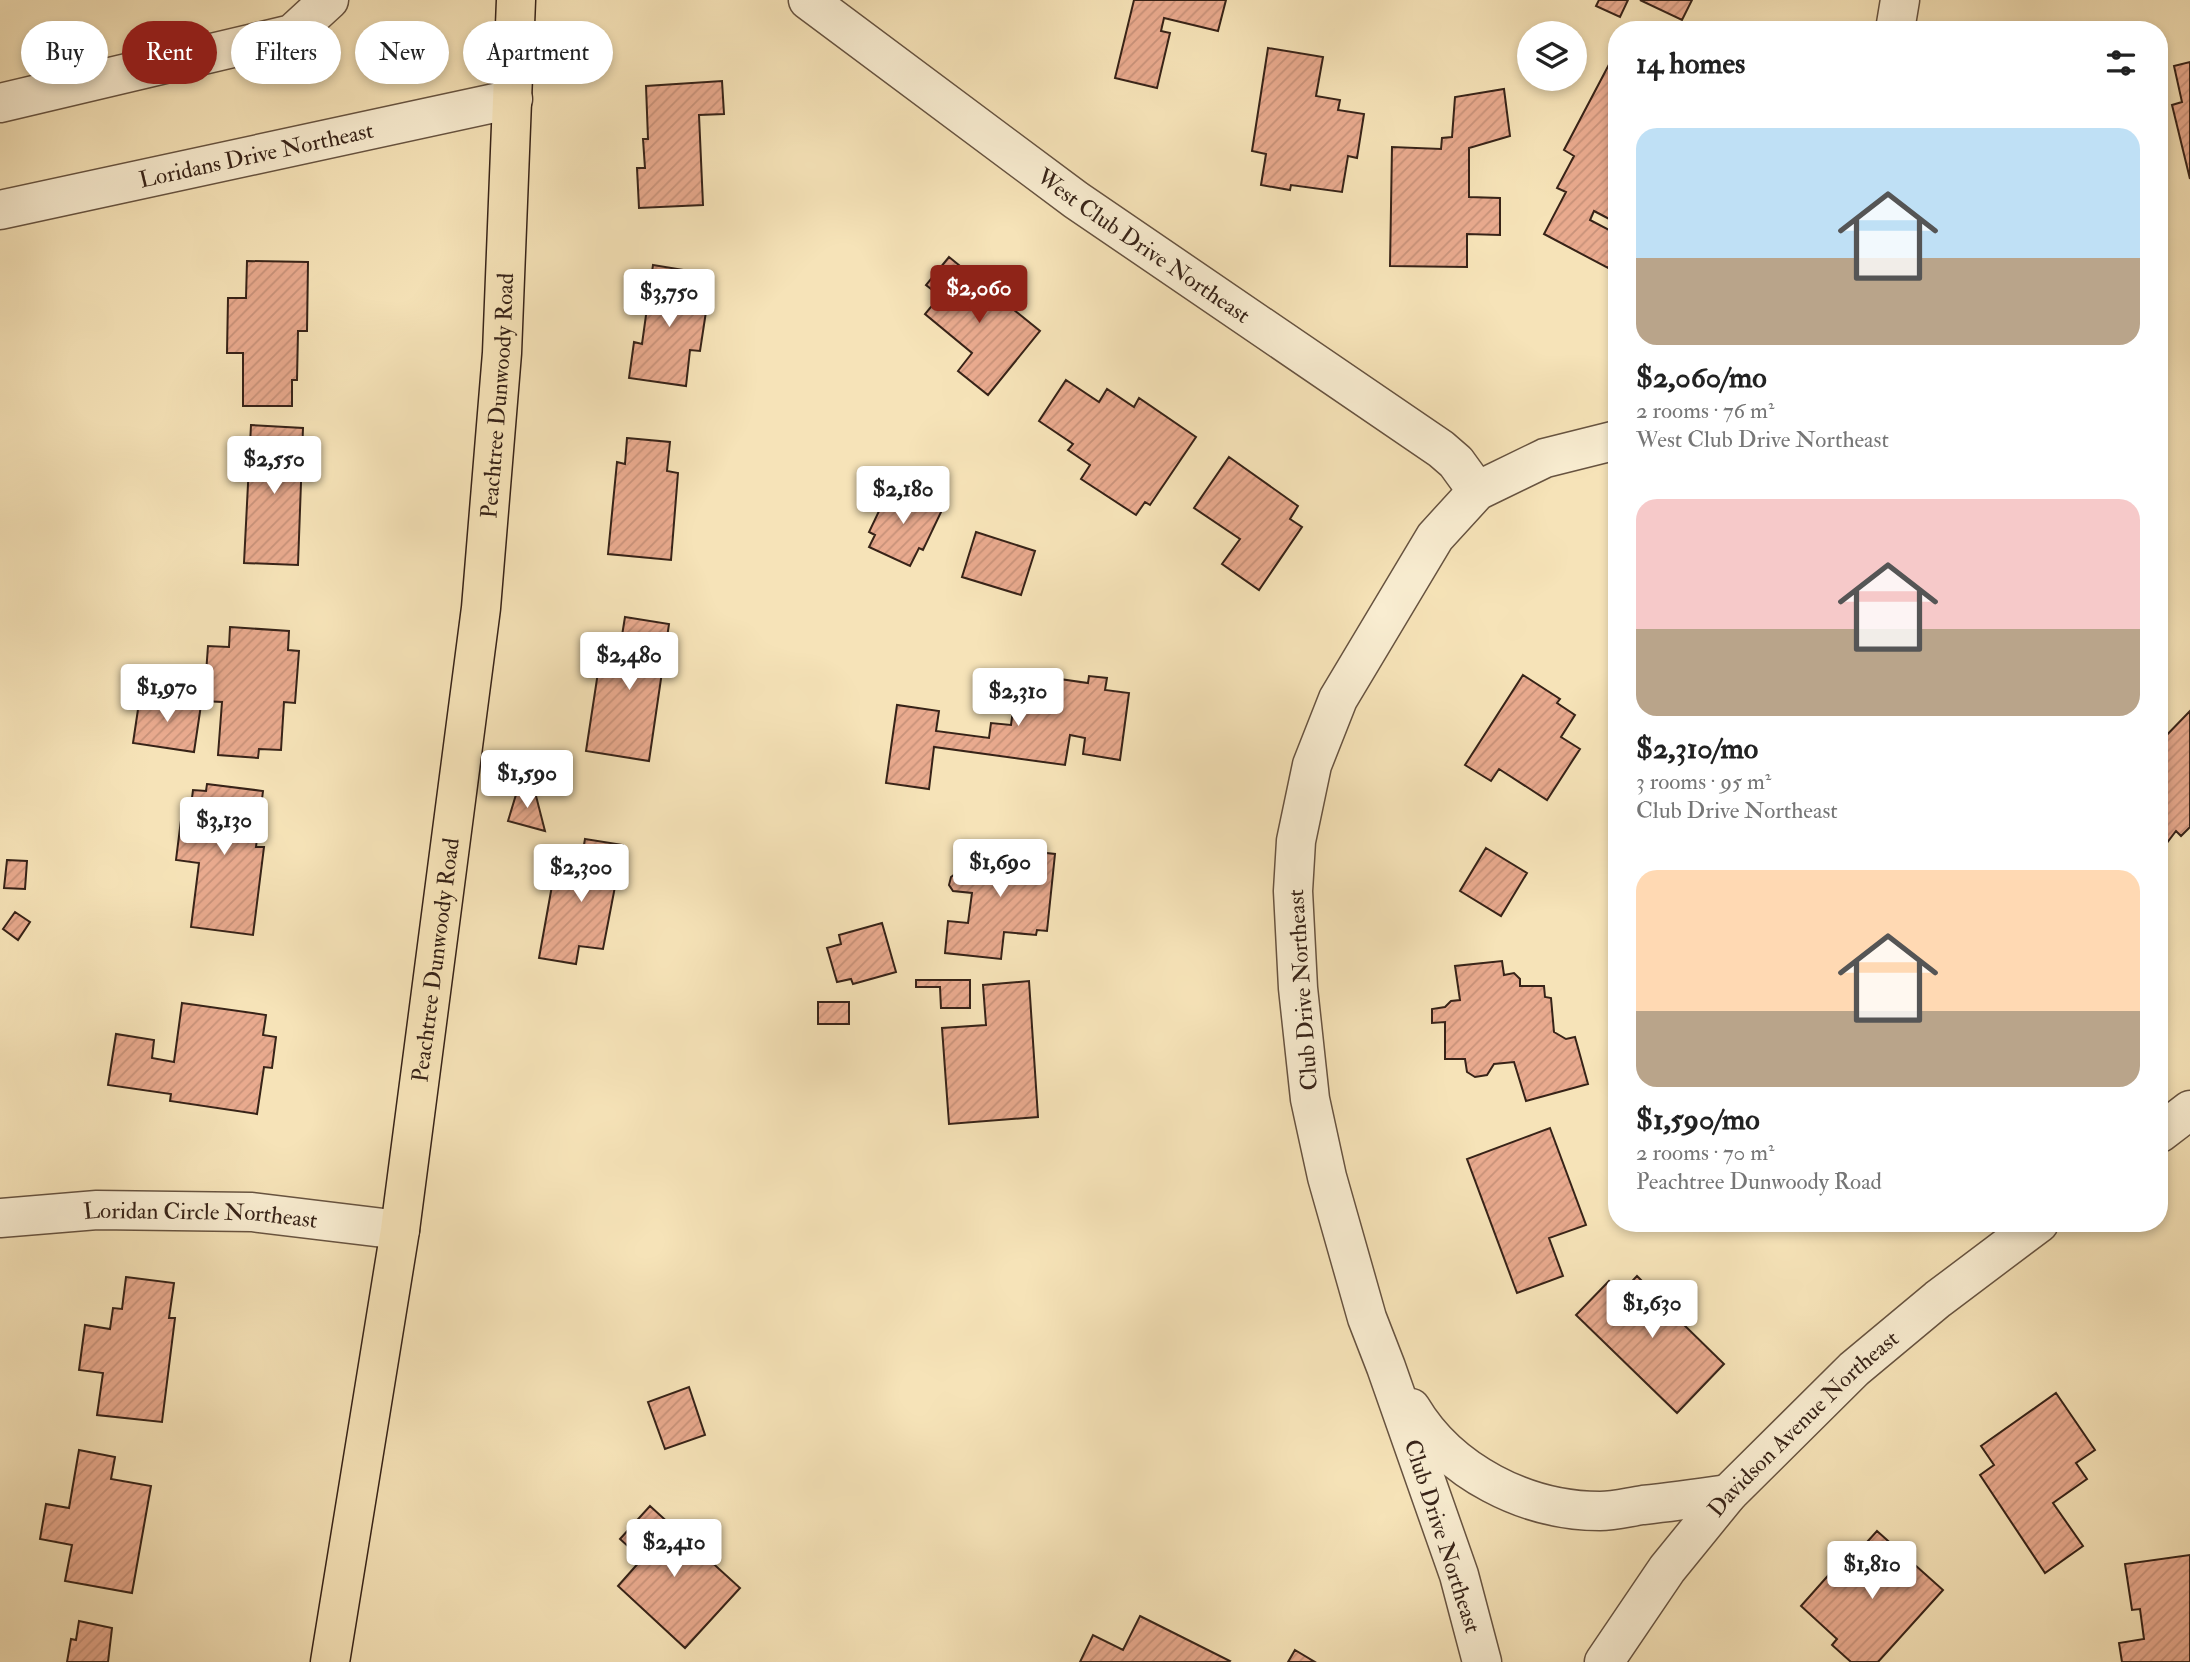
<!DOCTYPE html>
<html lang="en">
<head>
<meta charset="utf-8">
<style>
	:root { --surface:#fff; --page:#f2f2f2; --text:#222; --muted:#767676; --accent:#8f2418 }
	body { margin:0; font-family:"IM FELL Double Pica",serif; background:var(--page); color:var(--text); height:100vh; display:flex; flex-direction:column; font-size:26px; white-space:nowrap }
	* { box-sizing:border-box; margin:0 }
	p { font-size:23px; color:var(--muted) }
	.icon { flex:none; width:38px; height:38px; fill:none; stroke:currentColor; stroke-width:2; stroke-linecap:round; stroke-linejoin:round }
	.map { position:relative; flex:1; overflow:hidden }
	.details { position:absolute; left:1608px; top:21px; width:560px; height:1211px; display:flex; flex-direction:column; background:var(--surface); border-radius:28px; box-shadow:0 4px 10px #0003 }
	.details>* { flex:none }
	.banner { position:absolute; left:21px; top:21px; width:665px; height:63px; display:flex; gap:14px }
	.buttons { position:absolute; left:1517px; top:21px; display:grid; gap:14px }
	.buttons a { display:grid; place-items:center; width:70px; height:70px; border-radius:50%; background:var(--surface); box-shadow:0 4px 10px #0003; font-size:35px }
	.price { position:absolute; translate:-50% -60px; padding:0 16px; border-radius:7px; background:#fff; color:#222; font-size:23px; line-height:46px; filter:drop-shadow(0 2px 4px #0008) }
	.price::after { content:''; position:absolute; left:50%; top:42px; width:21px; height:16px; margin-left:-10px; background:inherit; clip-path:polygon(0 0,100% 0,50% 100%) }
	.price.selected { background:var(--accent); color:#fff }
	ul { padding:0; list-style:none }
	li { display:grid; align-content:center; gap:14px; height:371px; padding:0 28px }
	li span { display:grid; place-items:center; height:217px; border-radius:21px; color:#555 }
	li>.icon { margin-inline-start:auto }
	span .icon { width:126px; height:126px; fill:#fffc; stroke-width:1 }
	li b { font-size:30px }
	h2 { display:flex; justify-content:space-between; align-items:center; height:84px; padding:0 28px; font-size:30px }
	.tag { padding:0 24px; border-radius:32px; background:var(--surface); box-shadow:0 4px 10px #0003; font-size:24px; line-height:63px }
	.tag.selected { background:var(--accent); color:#fff }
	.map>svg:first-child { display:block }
</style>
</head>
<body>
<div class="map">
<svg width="2190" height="1662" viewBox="0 0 2190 1662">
	<defs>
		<pattern id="building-hatch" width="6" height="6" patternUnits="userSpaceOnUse" patternTransform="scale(1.75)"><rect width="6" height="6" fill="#e9aa8e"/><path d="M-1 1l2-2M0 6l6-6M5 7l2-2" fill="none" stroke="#c8927a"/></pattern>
	</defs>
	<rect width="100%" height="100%" fill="#f6e3b8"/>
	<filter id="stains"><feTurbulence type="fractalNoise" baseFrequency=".00286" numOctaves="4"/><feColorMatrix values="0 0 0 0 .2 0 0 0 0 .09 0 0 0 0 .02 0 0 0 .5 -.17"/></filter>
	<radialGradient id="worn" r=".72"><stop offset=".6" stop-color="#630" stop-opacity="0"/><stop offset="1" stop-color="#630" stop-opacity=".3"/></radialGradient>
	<path fill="url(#building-hatch)" stroke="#372318" stroke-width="2" d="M 1134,0 L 1226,0 L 1218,31 L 1164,18 L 1161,31 L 1170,33 L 1157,88 L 1115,78 Z
		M 1599,0 L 1628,0 L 1620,17 L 1596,6 Z
		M 1640,0 L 1692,0 L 1682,20 Z
		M 1268,48 L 1323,57 L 1316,96 L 1340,100 L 1338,110 L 1364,114 L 1357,158 L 1348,156 L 1342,192 L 1291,185 L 1290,190 L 1261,185 L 1266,154 L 1252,151 Z
		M 1614,55 L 1617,57 L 1617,223 L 1594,211 L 1590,220 L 1617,234 L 1617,252 L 1608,268 L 1544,234 L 1566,192 L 1557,188 L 1574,156 L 1564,150 Z
		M 2190,62 L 2190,179 L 2172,105 L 2182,102 L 2174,66 Z
		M 722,81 L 724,114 L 699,115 L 703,205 L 639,208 L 637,168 L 645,168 L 643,139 L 648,139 L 646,86 Z
		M 1504,89 L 1510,136 L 1469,148 L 1469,197 L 1500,198 L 1500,235 L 1467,234 L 1467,267 L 1390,266 L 1392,147 L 1441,149 L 1442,138 L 1452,137 L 1455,97 Z
		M 949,257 L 1040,331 L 988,395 L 958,371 L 972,353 L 925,314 L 940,296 L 926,285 Z
		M 247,261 L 308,262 L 307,331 L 298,331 L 297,380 L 292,380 L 292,406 L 243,406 L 243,353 L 227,353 L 228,298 L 246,298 Z
		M 653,265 L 696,272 L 692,303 L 707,305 L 700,351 L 690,350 L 686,386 L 629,378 L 634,342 L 642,344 Z
		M 1066,380 L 1099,402 L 1107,389 L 1134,407 L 1139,398 L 1196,437 L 1150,505 L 1145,502 L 1136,515 L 1081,479 L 1090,465 L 1068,450 L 1073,444 L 1039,421 Z
		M 251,425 L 303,428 L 298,565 L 244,563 Z
		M 627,438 L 670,442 L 667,471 L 678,473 L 671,560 L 608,554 L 617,462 L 625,464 Z
		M 1229,457 L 1298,506 L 1290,519 L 1302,527 L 1259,590 L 1222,564 L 1240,539 L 1194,508 Z
		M 891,486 L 942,510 L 923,550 L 919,548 L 910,566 L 869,547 L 875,535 L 869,532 Z
		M 976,532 L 1035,551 L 1021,595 L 962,577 Z
		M 625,617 L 669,624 L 649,761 L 586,751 L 602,646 L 620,648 Z
		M 230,627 L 289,631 L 288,650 L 299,651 L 295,703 L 284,702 L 281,750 L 259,749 L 258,758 L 218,755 L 222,702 L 204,701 L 208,646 L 229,647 Z
		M 1617,627 L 1617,643 L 1610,631 Z
		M 1018,673 L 1088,683 L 1089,676 L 1107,678 L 1105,690 L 1129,693 L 1120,760 L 1083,754 L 1085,738 L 1070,735 L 1065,765 L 934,747 L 929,789 L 886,783 L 897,705 L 939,711 L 936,731 L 989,738 L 991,723 L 1011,725 Z
		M 1523,675 L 1560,699 L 1557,703 L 1575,715 L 1561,737 L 1580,749 L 1547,800 L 1499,769 L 1491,781 L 1465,765 Z
		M 140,696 L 201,705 L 194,752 L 133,743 Z
		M 2190,711 L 2190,827 L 2181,836 L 2176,831 L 2160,852 L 2160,742 Z
		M 207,784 L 263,791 L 256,847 L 264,847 L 253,935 L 191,927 L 199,863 L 176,860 L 181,820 L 189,821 L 193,790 L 206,791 Z
		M 518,788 L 535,792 L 545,831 L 508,821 Z
		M 585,839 L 623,845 L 603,949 L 579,946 L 576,964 L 539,958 L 555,869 L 579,873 Z
		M 999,848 L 1055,854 L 1047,931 L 1037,930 L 1036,935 L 1004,932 L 1001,959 L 945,953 L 948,921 L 968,923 L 972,893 L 953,891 L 949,885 L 951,877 L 955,874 L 958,851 L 998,854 Z
		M 1486,848 L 1527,873 L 1501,916 L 1460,891 Z
		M 2160,853 L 2166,858 L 2160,867 Z
		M 7,860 L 27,861 L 25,889 L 4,888 Z
		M 15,912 L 30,922 L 18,940 L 3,929 Z
		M 882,923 L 896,972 L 853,984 L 851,979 L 837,982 L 827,948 L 841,944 L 839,935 Z
		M 1502,961 L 1504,975 L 1514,973 L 1520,979 L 1520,986 L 1544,986 L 1545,997 L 1551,998 L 1554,1032 L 1566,1039 L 1575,1037 L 1588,1084 L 1526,1101 L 1514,1062 L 1494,1064 L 1487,1075 L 1475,1077 L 1467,1072 L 1465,1059 L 1445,1059 L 1445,1022 L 1432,1023 L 1432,1009 L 1445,1007 L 1451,1001 L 1460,1000 L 1455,966 Z
		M 916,980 L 970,980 L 970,1008 L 941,1008 L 940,987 L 916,987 Z
		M 1029,981 L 1038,1117 L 949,1124 L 942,1028 L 986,1025 L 983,985 Z
		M 818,1002 L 849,1002 L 849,1024 L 818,1024 Z
		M 182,1003 L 266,1015 L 263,1035 L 276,1037 L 272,1068 L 264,1067 L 257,1114 L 170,1101 L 171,1094 L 108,1085 L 116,1034 L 154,1040 L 152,1058 L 174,1062 Z
		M 1550,1128 L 1586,1225 L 1549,1238 L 1563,1276 L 1517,1293 L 1467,1159 Z
		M 1637,1276 L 1660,1299 L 1670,1289 L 1690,1308 L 1679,1320 L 1724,1364 L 1677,1413 L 1576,1315 L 1609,1281 L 1621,1293 Z
		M 126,1277 L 174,1283 L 169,1318 L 175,1318 L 162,1422 L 97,1415 L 103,1373 L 79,1370 L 85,1325 L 110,1329 L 113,1308 L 122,1309 Z
		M 689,1387 L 705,1435 L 665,1449 L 648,1402 Z
		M 2056,1393 L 2095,1450 L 2076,1463 L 2087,1479 L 2053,1503 L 2083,1546 L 2045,1573 L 1980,1475 L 1994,1465 L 1981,1446 Z
		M 79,1450 L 115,1457 L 111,1479 L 151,1486 L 132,1593 L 65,1581 L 72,1545 L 40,1539 L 46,1504 L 69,1508 Z
		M 650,1506 L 740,1588 L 685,1648 L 618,1586 L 642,1559 L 620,1539 Z
		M 1877,1531 L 1943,1590 L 1878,1662 L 1851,1662 L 1832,1645 L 1837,1639 L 1801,1606 L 1833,1570 L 1842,1579 L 1853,1567 L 1849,1562 Z
		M 2190,1555 L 2190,1662 L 2122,1662 L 2119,1643 L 2144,1639 L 2140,1609 L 2132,1610 L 2125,1564 Z
		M 1140,1616 L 1230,1661 L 1229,1662 L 1080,1662 L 1093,1635 L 1123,1650 Z
		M 79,1621 L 112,1628 L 108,1662 L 67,1662 L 71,1639 L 76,1640 Z
		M 1295,1650 L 1315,1662 L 1288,1662 Z"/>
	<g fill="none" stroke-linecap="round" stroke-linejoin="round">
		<g stroke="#675340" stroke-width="41">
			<g id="minor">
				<path id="s1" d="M 808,0 L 1076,200 L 1441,449 L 1456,462 L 1477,491"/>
				<path d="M 1895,30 L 1900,0"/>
				<path d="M 0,103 L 292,34 L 329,0"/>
				<path id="s2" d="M 0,210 L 513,99"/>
				<path d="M 2160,1133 L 2190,1110"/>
				<path id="s3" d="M 0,1218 L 97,1210 L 252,1212 L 400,1230"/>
				<path d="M 1411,1408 C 1449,1472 1526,1511 1600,1511 C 1614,1511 1629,1507 1643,1505 C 1671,1502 1700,1498 1728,1494"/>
				<path d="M 1482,1662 L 1459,1575 L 1386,1367 L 1367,1318 L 1327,1177 L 1310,1099 L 1298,988 L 1293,891 L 1296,841 L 1312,765 L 1338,699 L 1435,537 L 1477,491 L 1545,458 L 1617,440"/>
				<path id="s4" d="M 1604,1662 L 1667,1569 L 1728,1494 L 1854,1369 L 1938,1299 L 2039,1223"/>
			</g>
		</g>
		<g stroke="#372318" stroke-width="41">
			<g id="major">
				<path id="s5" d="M 330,1662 L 400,1230 L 481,608 L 502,353 L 516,0"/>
			</g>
		</g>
		<use href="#minor" stroke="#f9edd1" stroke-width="38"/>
		<use href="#major" stroke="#f6e3b8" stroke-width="38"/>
	</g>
	<g text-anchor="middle" stroke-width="5" stroke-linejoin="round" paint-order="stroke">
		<g font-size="23" fill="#372318" stroke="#f9edd1">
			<text dy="8" stroke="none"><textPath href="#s2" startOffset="262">Loridans Drive Northeast</textPath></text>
			<text dy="8" stroke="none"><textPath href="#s1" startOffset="416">West Club Drive Northeast</textPath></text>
			<text dy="8" stroke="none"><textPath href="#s5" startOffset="1278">Peachtree Dunwoody Road</textPath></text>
			<text dy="8" stroke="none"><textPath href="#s5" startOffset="710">Peachtree Dunwoody Road</textPath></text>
			<text transform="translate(1302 990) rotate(-94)" y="8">Club Drive Northeast</text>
			<text dy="8" stroke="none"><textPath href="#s3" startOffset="201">Loridan Circle Northeast</textPath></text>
			<text dy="8" stroke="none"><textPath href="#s4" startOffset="312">Davidson Avenue Northeast</textPath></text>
			<text transform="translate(1443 1536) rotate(72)" y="8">Club Drive Northeast</text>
		</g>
	</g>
	<rect width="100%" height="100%" filter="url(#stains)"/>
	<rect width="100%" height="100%" fill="url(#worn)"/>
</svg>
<div class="buttons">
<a><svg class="icon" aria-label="layers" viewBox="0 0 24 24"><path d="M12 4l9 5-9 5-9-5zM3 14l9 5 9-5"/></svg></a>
</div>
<b class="price selected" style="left:979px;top:325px">$2,060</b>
<b class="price" style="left:669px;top:329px">$3,750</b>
<b class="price" style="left:274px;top:496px">$2,550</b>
<b class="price" style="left:903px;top:526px">$2,180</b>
<b class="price" style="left:629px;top:692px">$2,480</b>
<b class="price" style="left:167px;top:724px">$1,970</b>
<b class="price" style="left:1018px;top:728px">$2,310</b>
<b class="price" style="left:527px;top:810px">$1,590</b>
<b class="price" style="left:224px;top:857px">$3,130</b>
<b class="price" style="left:1000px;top:899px">$1,690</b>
<b class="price" style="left:581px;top:904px">$2,300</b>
<b class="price" style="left:1652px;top:1340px">$1,630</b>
<b class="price" style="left:674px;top:1579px">$2,410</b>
<b class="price" style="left:1872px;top:1601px">$1,810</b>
<div class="banner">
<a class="tag">Buy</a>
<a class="tag selected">Rent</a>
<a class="tag">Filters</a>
<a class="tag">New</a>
<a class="tag">Apartment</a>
</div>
<section class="details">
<h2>14 homes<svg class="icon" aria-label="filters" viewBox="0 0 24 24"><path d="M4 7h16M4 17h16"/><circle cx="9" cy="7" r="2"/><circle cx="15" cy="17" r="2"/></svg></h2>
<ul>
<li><span style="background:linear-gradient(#bfe0f5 60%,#b9a48a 0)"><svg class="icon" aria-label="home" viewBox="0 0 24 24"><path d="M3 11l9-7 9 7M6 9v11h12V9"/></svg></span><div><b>$2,060/mo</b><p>2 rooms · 76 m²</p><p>West Club Drive Northeast</p></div></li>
<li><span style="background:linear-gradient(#f6c9c9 60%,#b9a48a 0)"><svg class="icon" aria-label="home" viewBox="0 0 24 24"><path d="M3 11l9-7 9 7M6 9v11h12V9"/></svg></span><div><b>$2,310/mo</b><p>3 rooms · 95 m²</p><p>Club Drive Northeast</p></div></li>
<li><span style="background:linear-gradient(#ffd9b3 65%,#b9a48a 0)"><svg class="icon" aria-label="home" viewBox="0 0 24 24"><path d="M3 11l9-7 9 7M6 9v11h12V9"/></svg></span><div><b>$1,590/mo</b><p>2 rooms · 70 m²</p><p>Peachtree Dunwoody Road</p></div></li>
</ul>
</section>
</div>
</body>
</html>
